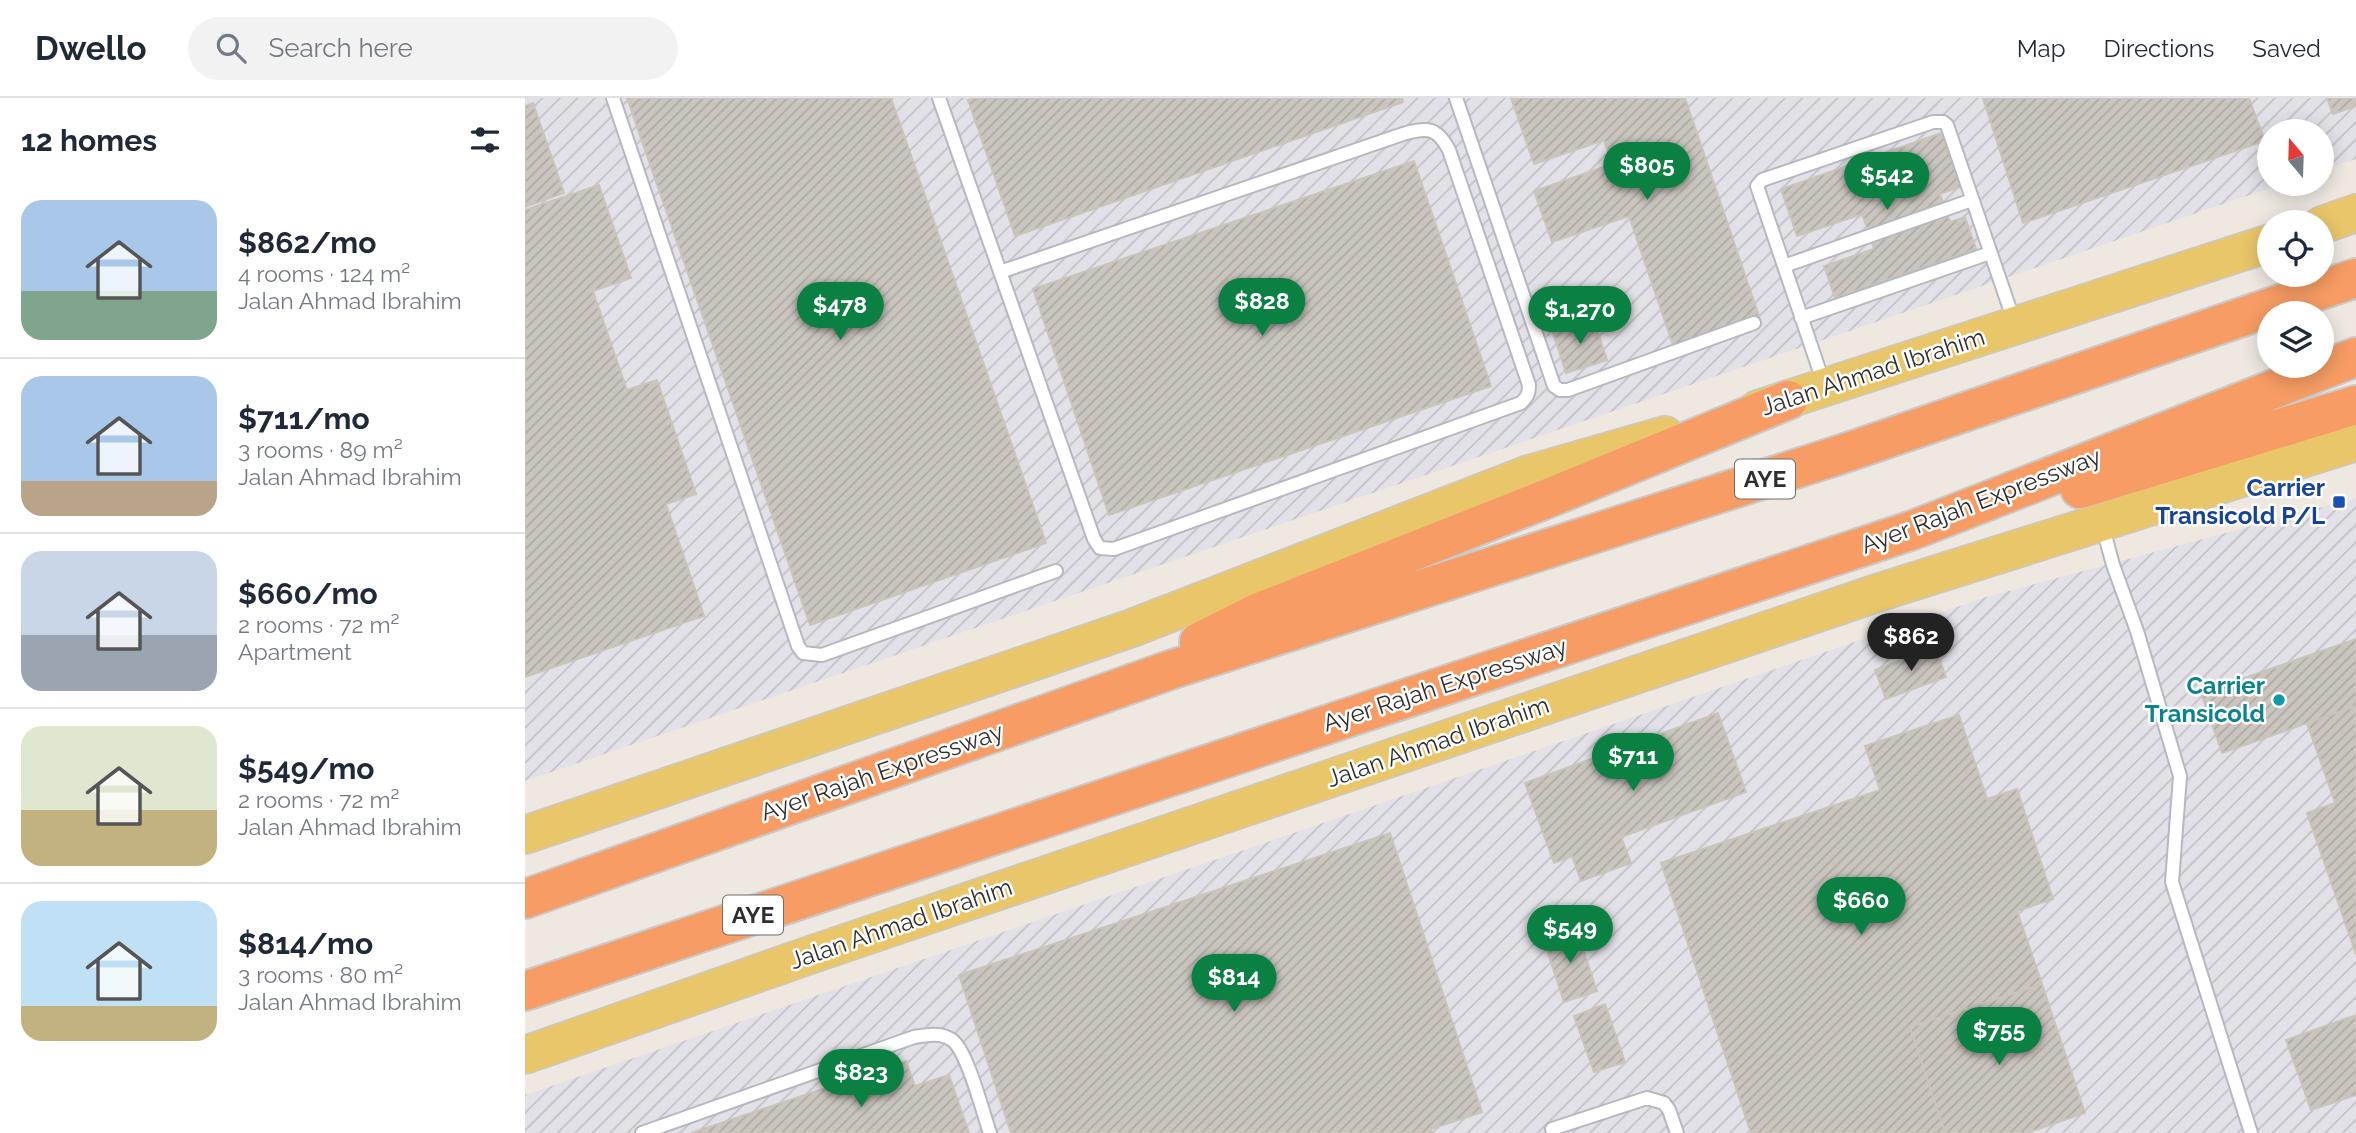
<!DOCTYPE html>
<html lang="en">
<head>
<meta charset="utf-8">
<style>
	:root { --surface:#fff; --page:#f2f2f3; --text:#1f2937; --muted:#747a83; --line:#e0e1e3; --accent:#0b8043 }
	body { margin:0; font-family:Raleway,sans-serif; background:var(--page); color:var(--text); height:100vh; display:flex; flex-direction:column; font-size:26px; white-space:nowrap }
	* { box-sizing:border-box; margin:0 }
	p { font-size:23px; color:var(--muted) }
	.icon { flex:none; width:38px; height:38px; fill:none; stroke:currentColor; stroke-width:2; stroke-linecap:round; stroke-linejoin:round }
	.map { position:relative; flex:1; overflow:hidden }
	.side { display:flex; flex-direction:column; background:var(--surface); width:525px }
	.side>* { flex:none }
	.needle { width:46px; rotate:341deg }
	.tools { position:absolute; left:1732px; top:21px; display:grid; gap:14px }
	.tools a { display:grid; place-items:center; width:77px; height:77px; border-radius:50%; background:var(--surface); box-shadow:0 4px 18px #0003; font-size:35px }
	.price { position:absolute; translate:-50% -60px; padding:0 16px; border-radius:24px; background:var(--accent); color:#fff; font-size:23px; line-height:46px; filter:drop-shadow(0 2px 4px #0008) }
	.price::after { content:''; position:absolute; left:50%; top:42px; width:21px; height:16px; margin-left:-10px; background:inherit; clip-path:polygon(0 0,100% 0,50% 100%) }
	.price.current { background:#222; color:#fff }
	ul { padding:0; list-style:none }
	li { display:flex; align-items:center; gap:21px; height:175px; padding:0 21px }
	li+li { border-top:2px solid var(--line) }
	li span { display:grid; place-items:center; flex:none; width:196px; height:140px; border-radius:21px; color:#555 }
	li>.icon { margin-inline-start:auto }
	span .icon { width:84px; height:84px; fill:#fffc; stroke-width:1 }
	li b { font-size:30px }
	h2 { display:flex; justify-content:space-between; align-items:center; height:84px; padding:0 21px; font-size:30px }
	header { display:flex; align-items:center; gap:42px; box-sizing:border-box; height:98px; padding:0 35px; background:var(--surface); border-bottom:2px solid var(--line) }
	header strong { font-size:33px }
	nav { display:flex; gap:38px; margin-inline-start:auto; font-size:24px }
	.search { width:490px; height:63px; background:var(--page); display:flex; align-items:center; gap:18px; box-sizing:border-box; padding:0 24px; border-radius:38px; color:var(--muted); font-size:26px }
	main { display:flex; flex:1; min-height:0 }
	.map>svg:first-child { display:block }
</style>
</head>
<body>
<header>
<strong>Dwello</strong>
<div class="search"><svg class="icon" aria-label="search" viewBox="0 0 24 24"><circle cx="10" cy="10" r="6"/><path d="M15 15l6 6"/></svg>Search here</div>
<nav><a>Map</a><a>Directions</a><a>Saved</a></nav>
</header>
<main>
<section class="side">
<h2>12 homes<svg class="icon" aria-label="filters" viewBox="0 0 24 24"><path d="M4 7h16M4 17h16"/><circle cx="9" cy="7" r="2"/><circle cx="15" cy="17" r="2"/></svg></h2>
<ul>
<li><span style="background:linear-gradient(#a9c7e8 65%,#7fa58c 0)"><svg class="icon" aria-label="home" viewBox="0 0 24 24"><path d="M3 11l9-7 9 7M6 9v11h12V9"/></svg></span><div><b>$862/mo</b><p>4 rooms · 124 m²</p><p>Jalan Ahmad Ibrahim</p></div></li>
<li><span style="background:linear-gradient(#a9c7e8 75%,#b9a48a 0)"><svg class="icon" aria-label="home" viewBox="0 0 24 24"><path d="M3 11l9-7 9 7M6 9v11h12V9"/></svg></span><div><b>$711/mo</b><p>3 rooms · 89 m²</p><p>Jalan Ahmad Ibrahim</p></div></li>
<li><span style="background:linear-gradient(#c9d6e8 60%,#9aa5b1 0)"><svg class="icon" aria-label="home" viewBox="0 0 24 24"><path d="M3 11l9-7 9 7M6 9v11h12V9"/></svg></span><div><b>$660/mo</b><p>2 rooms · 72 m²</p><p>Apartment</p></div></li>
<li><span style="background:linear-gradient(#dfe7d0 60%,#c2b280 0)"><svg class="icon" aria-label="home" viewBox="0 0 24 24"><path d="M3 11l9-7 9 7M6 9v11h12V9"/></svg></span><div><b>$549/mo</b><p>2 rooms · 72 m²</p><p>Jalan Ahmad Ibrahim</p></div></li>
<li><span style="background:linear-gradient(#bfe0f5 75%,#c2b280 0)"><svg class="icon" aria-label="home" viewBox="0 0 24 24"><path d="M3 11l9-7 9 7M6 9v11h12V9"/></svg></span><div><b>$814/mo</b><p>3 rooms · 80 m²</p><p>Jalan Ahmad Ibrahim</p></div></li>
</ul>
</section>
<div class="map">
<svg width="1831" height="1035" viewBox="0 0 1831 1035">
	<defs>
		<pattern id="industrial-furrows" width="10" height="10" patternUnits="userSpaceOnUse" patternTransform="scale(1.75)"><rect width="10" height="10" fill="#e2e1e7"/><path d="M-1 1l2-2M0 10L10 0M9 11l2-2" fill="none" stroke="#c2c1c6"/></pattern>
		<pattern id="building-hatch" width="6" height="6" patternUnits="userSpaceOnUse" patternTransform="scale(1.75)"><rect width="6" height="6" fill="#cac6bf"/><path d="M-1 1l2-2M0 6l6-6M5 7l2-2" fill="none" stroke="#aeaaa4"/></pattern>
	</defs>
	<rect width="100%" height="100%" fill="#eee8e1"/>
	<path fill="url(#industrial-furrows)" d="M 0,0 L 1831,0 L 1831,61 L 1797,72 L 1797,33 L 1745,33 L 1745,86 L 1757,86 L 0,683 Z
		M 1831,400 L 1831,1035 L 0,1035 L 0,997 L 1461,499 Z"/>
	<path fill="url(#building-hatch)" stroke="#cac4bb" stroke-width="2" d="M 102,0 L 366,0 L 521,445 L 285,527 Z
		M 450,0 L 877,0 L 878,4 L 490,138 L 443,2 Z
		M 986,0 L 1160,0 L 1235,221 L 1149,250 L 1104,118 L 1027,144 L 1009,93 L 1087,66 L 1079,42 L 1009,66 Z
		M 1458,0 L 1724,0 L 1740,43 L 1498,125 Z
		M 1802,0 L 1831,0 L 1831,8 L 1808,16 Z
		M 8,5 L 39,95 L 0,109 L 0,8 Z
		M 1422,33 L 1441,87 L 1415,96 L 1425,124 L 1440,119 L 1451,151 L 1310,200 L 1299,168 L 1349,151 L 1337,116 L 1272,138 L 1256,91 Z
		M 889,63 L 966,288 L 584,417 L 508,191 Z
		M 74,87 L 106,180 L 68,193 L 102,292 L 132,282 L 171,396 L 141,406 L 179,518 L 0,579 L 0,112 Z
		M 1069,222 L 1082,262 L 1041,275 L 1028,235 Z
		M 1831,541 L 1831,608 L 1697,655 L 1676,595 Z
		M 1410,549 L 1421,579 L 1361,601 L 1350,572 Z
		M 1831,608 L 1831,856 L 1782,715 L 1810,705 L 1782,625 Z
		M 1193,615 L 1221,694 L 1096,739 L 1106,765 L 1056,783 L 1047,758 L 1029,765 L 1000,685 Z
		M 1434,617 L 1462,701 L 1492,691 L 1528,801 L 1492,813 L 1517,886 L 1385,929 L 1420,1035 L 1226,1035 L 1136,765 L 1355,692 L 1340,648 Z
		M 865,735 L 957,1014 L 906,1031 L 907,1035 L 486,1035 L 434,877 Z
		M 1051,830 L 1072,893 L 1039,904 L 1018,840 Z
		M 1517,886 L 1560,1015 L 1502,1035 L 1420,1035 L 1385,929 Z
		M 1080,906 L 1100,964 L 1069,974 L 1049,918 Z
		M 1831,917 L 1831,997 L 1786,1012 L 1761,942 Z
		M 381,963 L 390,988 L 424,977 L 444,1035 L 166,1035 Z"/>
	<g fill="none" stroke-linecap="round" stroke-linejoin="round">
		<g stroke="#b4b8c0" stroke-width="16">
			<path id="service" d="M 88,0 L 273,548 L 278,555 L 297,557 L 531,473
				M 414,0 L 569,441 L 575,450 L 589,451 L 996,305 C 1002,299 1004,296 1004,287 L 924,52 C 912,29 902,29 878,36 L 475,174
				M 931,0 L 1029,288 L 1035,292 L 1043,292 L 1229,225
				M 1259,168 L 1447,102
				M 1276,220 L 1465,155
				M 1299,286 L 1232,88 L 1237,82 L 1408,24 L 1418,24 L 1422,27 L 1490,226
				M 1577,426 L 1588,467 L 1612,533 L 1655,678 L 1647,784 L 1726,1035
				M 1027,1031 L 1122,1000 L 1139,1005 L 1144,1012 L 1152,1035
				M 117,1035 L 389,939 C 402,937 415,934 427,942 C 442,952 458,1015 465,1035"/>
		</g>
		<g stroke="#c9c9c9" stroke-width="40">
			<path id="primary" d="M 1797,127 L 1831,115
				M 1233,311 L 1745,145
				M 0,737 L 607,530 L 1004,376 L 1140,337
				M 0,957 L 282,858 L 1352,495 L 1831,344"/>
		</g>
		<g stroke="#c9c9c9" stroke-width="42">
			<path id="motorway" d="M 1555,391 L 1831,307
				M 674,544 L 732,515 L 1021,401 L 1263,302
				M 0,801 L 645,572 L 1323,354 L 1831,180
				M 0,893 L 1388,432 L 1831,259"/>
		</g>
		<use href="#service" stroke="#fff" stroke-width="12"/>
		<use href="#primary" stroke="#eac66a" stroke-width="37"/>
		<use href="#motorway" stroke="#f69c64" stroke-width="38"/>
	</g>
	<rect fill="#1a4fb4" stroke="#fff" stroke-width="2.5" x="1807" y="397" width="14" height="14" rx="3.5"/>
	<circle fill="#0f9aa8" stroke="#fff" stroke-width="2.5" cx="1754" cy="602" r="7"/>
	<g text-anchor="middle" stroke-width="5" stroke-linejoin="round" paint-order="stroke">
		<g fill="#fff" stroke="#6d6d6d" stroke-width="2">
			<rect x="1210" y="361.5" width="60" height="39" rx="5"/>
			<rect x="198" y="797.5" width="60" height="39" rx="5"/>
		</g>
		<g font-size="23" font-weight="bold" fill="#2e2e2e">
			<text x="1240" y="389">AYE</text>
			<text x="228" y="825">AYE</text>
		</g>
		<g font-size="24" fill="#2e2e2e" stroke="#fff">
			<text transform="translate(1348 274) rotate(-18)" y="8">Jalan Ahmad Ibrahim</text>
			<text transform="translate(1456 403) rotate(-21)" y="8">Ayer Rajah Expressway</text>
			<text transform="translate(920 587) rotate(-18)" y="8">Ayer Rajah Expressway</text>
			<text transform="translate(913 644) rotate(-19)" y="8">Jalan Ahmad Ibrahim</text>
			<text transform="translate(357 674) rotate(-19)" y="8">Ayer Rajah Expressway</text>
			<text transform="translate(376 826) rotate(-19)" y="8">Jalan Ahmad Ibrahim</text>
		</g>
		<g font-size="24" font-weight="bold" fill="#164399" stroke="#fff" text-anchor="end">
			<text x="1800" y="398">Carrier<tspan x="1800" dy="28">Transicold P/L</tspan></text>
		</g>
		<g font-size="24" font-weight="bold" fill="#0d838f" stroke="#fff" text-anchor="end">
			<text x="1740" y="596">Carrier<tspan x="1740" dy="28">Transicold</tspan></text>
		</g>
	</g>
</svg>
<div class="tools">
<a><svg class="needle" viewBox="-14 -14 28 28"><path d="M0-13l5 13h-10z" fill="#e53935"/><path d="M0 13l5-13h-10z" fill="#747a83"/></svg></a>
<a><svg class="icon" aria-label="locate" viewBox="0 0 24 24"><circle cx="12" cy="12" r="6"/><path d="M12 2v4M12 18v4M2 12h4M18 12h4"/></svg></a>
<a><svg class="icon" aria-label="layers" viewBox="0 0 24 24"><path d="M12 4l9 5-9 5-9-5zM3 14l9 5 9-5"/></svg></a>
</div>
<b class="price" style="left:1122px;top:104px">$805</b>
<b class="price" style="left:1362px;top:114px">$542</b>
<b class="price" style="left:737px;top:240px">$828</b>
<b class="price" style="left:315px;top:244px">$478</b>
<b class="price" style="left:1055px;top:248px">$1,270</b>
<b class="price current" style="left:1386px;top:575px">$862</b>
<b class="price" style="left:1108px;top:695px">$711</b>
<b class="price" style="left:1336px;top:839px">$660</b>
<b class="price" style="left:1045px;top:867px">$549</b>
<b class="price" style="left:709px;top:916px">$814</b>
<b class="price" style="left:1474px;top:969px">$755</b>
<b class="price" style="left:336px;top:1011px">$823</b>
</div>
</main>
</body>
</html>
